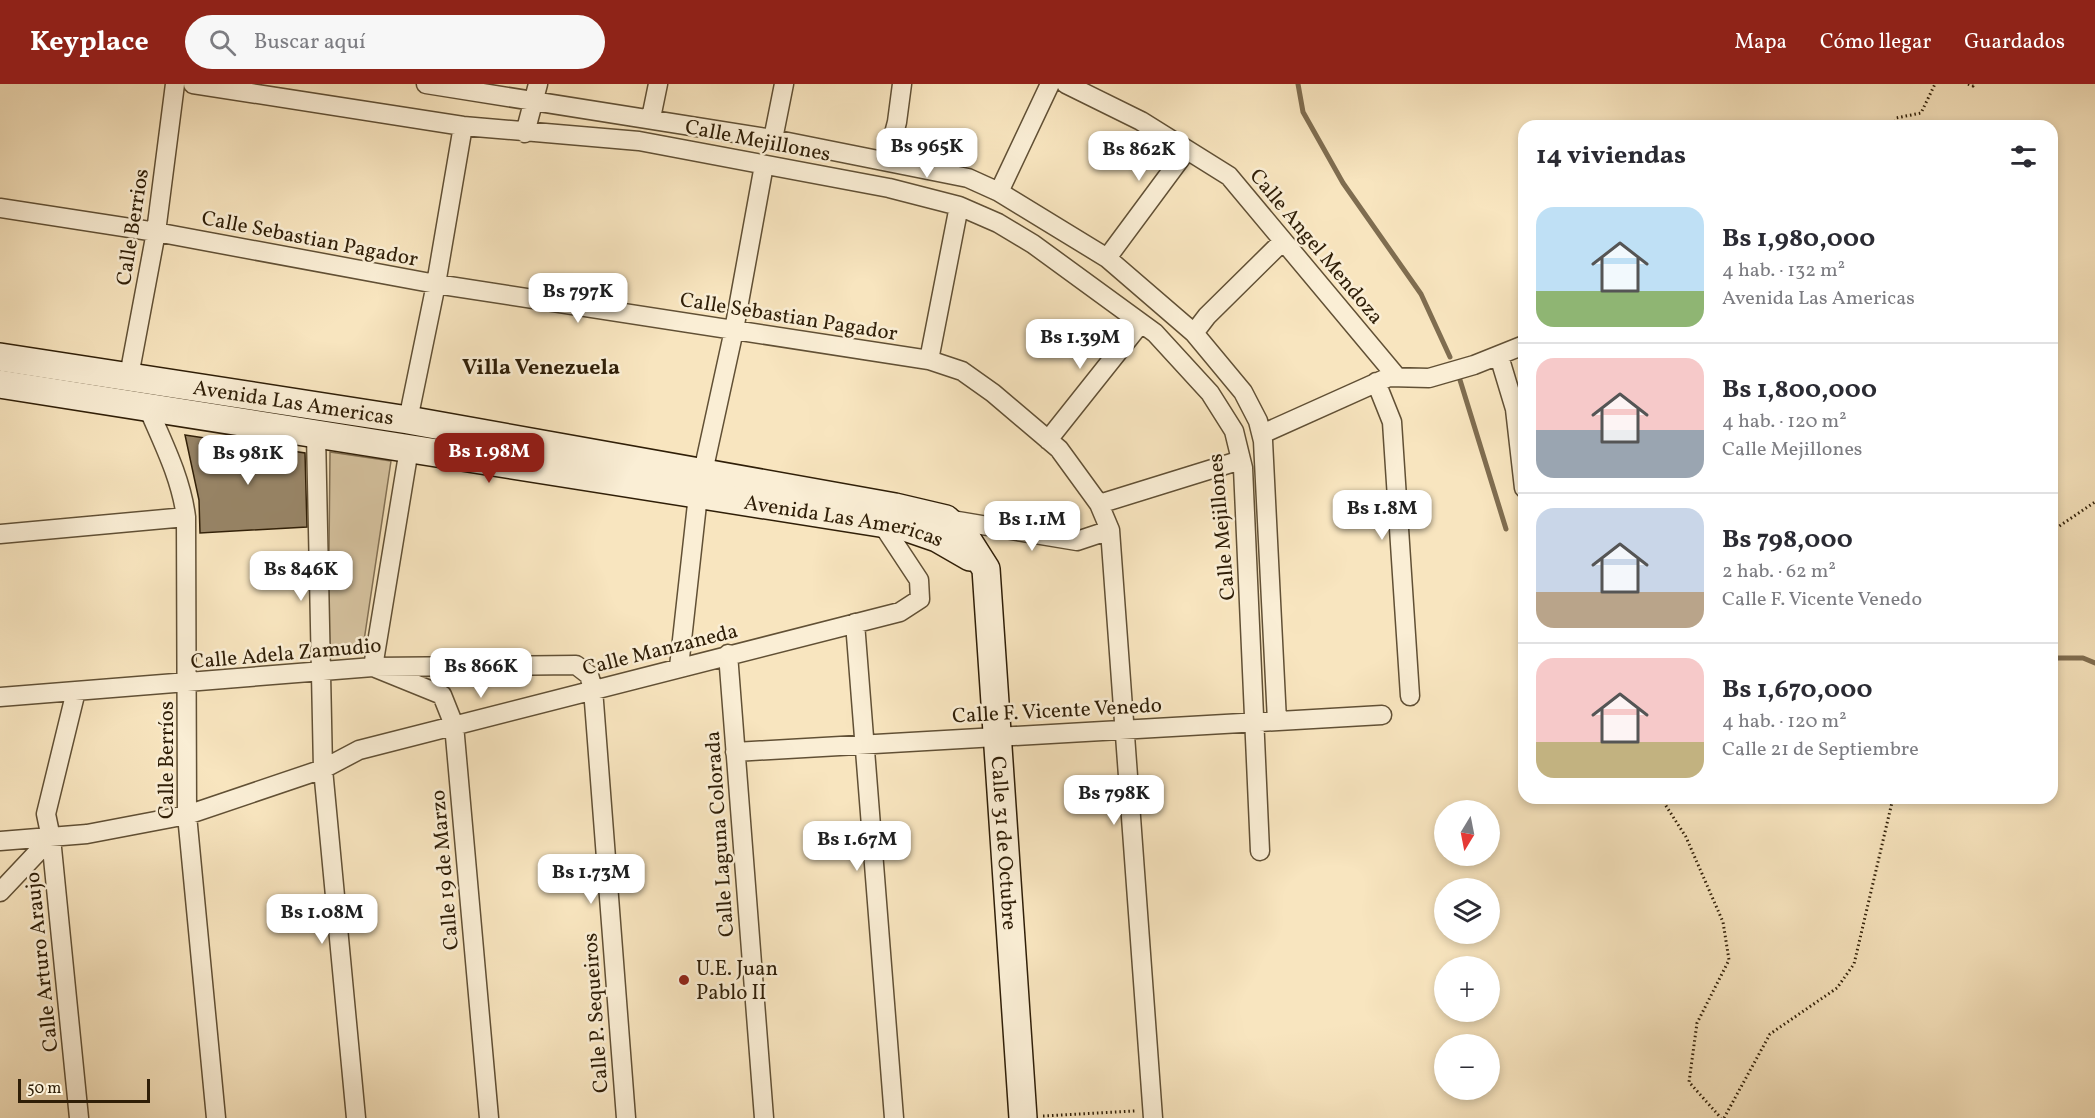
<!DOCTYPE html>
<html lang="es">
<head>
<meta charset="utf-8">
<style>
	:root { --surface:#fff; --page:#f7f7f7; --text:#2b2b33; --muted:#7c7c81; --line:#e1e1e2; --accent:#8f2418 }
	body { margin:0; font-family:Vollkorn,serif; background:var(--page); color:var(--text); height:100vh; display:flex; flex-direction:column; font-size:22px; white-space:nowrap }
	* { box-sizing:border-box; margin:0 }
	p { font-size:20px; color:var(--muted) }
	.icon { flex:none; width:33px; height:33px; fill:none; stroke:currentColor; stroke-width:2; stroke-linecap:round; stroke-linejoin:round }
	.map { position:relative; flex:1; overflow:hidden }
	.drawer { position:absolute; left:1518px; top:36px; width:540px; height:684px; display:flex; flex-direction:column; background:var(--surface); border-radius:18px; box-shadow:0 3px 9px #0003 }
	.drawer>* { flex:none }
	.needle { width:39px; rotate:190deg }
	.buttons { position:absolute; left:1434px; top:716px; display:grid; gap:12px }
	.buttons a { display:grid; place-items:center; width:66px; height:66px; border-radius:50%; background:var(--surface); box-shadow:0 3px 9px #0003; font-size:30px }
	.scale { position:absolute; left:18px; bottom:15px; width:132px; box-sizing:border-box; padding-left:6px; border:3px solid #2f1e07; border-top:0; font-size:16px; line-height:21px; white-space:nowrap; color:#2f1e07; -webkit-text-stroke:4px #faeed5; paint-order:stroke }
	.price { position:absolute; translate:-50% -51px; padding:0 14px; border-radius:12px; background:#fff; color:#222; font-size:20px; line-height:39px; filter:drop-shadow(0 2px 3px #0008) }
	.price::after { content:''; position:absolute; left:50%; top:36px; width:18px; height:14px; margin-left:-9px; background:inherit; clip-path:polygon(0 0,100% 0,50% 100%) }
	.price.selected { background:var(--accent); color:#fff }
	ul { padding:0; list-style:none }
	li { display:flex; align-items:center; gap:18px; height:150px; padding:0 18px }
	li+li { border-top:2px solid var(--line) }
	li span { display:grid; place-items:center; flex:none; width:168px; height:120px; border-radius:18px; color:#555 }
	li>.icon { margin-inline-start:auto }
	span .icon { width:72px; height:72px; fill:#fffc; stroke-width:1 }
	li b { font-size:26px }
	h2 { display:flex; justify-content:space-between; align-items:center; height:72px; padding:0 18px; font-size:26px }
	header { display:flex; align-items:center; gap:36px; box-sizing:border-box; height:84px; padding:0 30px; background:var(--accent); color:#fff }
	header strong { font-size:28px }
	nav { display:flex; gap:33px; margin-inline-start:auto; font-size:21px }
	.search { width:420px; height:54px; background:var(--page); display:flex; align-items:center; gap:15px; box-sizing:border-box; padding:0 21px; border-radius:33px; color:var(--muted); font-size:22px }
	.map>svg:first-child { display:block }
</style>
</head>
<body>
<header>
<strong>Keyplace</strong>
<div class="search"><svg class="icon" aria-label="search" viewBox="0 0 24 24"><circle cx="10" cy="10" r="6"/><path d="M15 15l6 6"/></svg>Buscar aquí</div>
<nav><a>Mapa</a><a>Cómo llegar</a><a>Guardados</a></nav>
</header>
<div class="map">
<svg width="2095" height="1034" viewBox="0 0 2095 1034">
	<rect width="100%" height="100%" fill="#f8e5bf"/>
	<filter id="stains"><feTurbulence type="fractalNoise" baseFrequency=".00333" numOctaves="4"/><feColorMatrix values="0 0 0 0 .2 0 0 0 0 .09 0 0 0 0 .02 0 0 0 .5 -.17"/></filter>
	<radialGradient id="worn" r=".72"><stop offset=".6" stop-color="#630" stop-opacity="0"/><stop offset="1" stop-color="#630" stop-opacity=".3"/></radialGradient>
	<path fill="#d6c3a0" stroke="#827054" stroke-width="1.5" d="M 330,368 L 391,377 L 362,570 L 328,569 Z"/>
	<g fill="none" stroke-linecap="round" stroke-linejoin="round">
		<path stroke="#7f6d50" stroke-width="5" d="M 1298,0 L 1303,28 L 1343,99 L 1421,210 L 1450,273
			M 1460,296 L 1506,445
			M 2052,574 L 2083,574 L 2095,579"/>
	</g>
	<path fill="#988567" stroke="#2f1e07" stroke-width="1.5" d="M 185,351 L 305,369 L 307,443 L 200,449 L 199,416 Z"/>
	<g fill="none" stroke-linecap="round" stroke-linejoin="round">
		<g stroke="#615035" stroke-width="21">
			<path id="minor" d="M 193,0 L 463,42 L 639,57 L 889,104 L 959,122 L 998,139 L 1033,160 L 1155,249 L 1210,309 L 1234,347 L 1243,384 L 1260,767
				M 426,0 L 773,55 L 968,94 L 999,108 L 1107,174 L 1194,249 L 1243,308 L 1258,337 L 1263,357 L 1277,637
				M 1066,0 L 1141,37 L 1229,92 L 1397,293
				M 651,34 L 658,0
				M 525,49 L 538,0
				M 773,55 L 784,0
				M 887,76 L 897,38 L 902,0
				M 999,108 L 1050,0
				M 0,124 L 156,148 L 436,200 L 929,276 L 962,287 L 993,309 L 1059,365 L 1099,420 L 1110,446 L 1153,1034
				M 1107,174 L 1187,66
				M 1194,249 L 1207,232 L 1283,157
				M 1499,272 L 1515,325 L 1524,404
				M 929,276 L 959,122
				M 129,292 L 156,148 L 175,0
				M 1376,298 L 1392,338 L 1410,612
				M 148,324 C 163,359 181,394 186,433 L 187,731 L 216,1034
				M 408,336 L 436,200 L 463,42
				M 316,350 L 323,685 L 356,1034
				M 1262,350 L 1389,293 L 1429,294 L 1474,281 L 1524,261
				M 1048,356 L 1141,239
				M 409,365 L 373,583 L 442,611 L 454,641 L 489,1034
				M 703,388 L 734,246 L 764,81
				M 1099,420 L 1241,376
				M 946,435 L 1077,457 L 1110,446
				M 0,450 L 186,433
				M 855,539 L 894,1034
				M 728,570 L 764,1034
				M 679,583 L 698,411
				M 76,607 L 46,730 L 51,754 L 79,1034
				M 0,613 L 373,583 L 576,581 L 589,591 L 593,605 L 626,1034
				M 735,668 L 1382,631
				M 0,757 L 87,750 L 187,731 L 323,685 L 359,666 L 900,528 L 920,515 L 919,496 L 882,440
				M 0,808 L 51,754"/>
		</g>
		<g stroke="#2f1e07" stroke-width="30">
			<g id="secondary">
				<path id="s1" d="M 0,273 L 408,336 L 895,423 L 946,435 L 967,455 L 986,485 L 1023,1034"/>
				<path id="s2" d="M 0,300 L 905,443 L 937,454 L 970,473"/>
			</g>
		</g>
		<path stroke="#2f1e07" stroke-width="3" stroke-dasharray="1.5 3" stroke-linecap="butt" d="M 1968,0 L 1973,2 L 1974,0
			M 1894,42 L 1896,34 L 1921,29 L 1935,0
			M 2052,447 L 2095,418
			M 1661,714 L 1686,753 L 1723,838 L 1729,876 L 1697,939 L 1689,998 L 1721,1034
			M 1043,1032 L 1135,1027
			M 1724,1034 L 1770,950 L 1837,904 L 1854,880 L 1893,714"/>
		<use href="#minor" stroke="#faeed5" stroke-width="18"/>
		<use href="#secondary" stroke="#faeed5" stroke-width="27"/>
	</g>
	<circle fill="#8f2418" stroke="#faeed5" stroke-width="2" cx="684" cy="896" r="6"/>
	<g text-anchor="middle" stroke-width="5" stroke-linejoin="round" paint-order="stroke">
		<g font-size="21" fill="#2f1e07" stroke="#faeed5">
			<text transform="translate(758 56) rotate(11)" y="7">Calle Mejillones</text>
			<text transform="translate(132 143) rotate(-81)" y="7">Calle Berrios</text>
			<text transform="translate(310 154) rotate(11)" y="7">Calle Sebastian Pagador</text>
			<text transform="translate(1317 162) rotate(50)" y="7">Calle Angel Mendoza</text>
			<text transform="translate(789 232) rotate(9)" y="7">Calle Sebastian Pagador</text>
			<text dy="7" stroke="none"><textPath href="#s1" startOffset="297">Avenida Las Americas</textPath></text>
			<text dy="7" stroke="none"><textPath href="#s2" startOffset="855">Avenida Las Americas</textPath></text>
			<text transform="translate(1221 443) rotate(-95)" y="7">Calle Mejillones</text>
			<text transform="translate(660 565) rotate(-14)" y="7">Calle Manzaneda</text>
			<text transform="translate(286 569) rotate(-5)" y="7">Calle Adela Zamudio</text>
			<text transform="translate(1057 626) rotate(-3)" y="7">Calle F. Vicente Venedo</text>
			<text transform="translate(166 676) rotate(-90)" y="7">Calle Berríos</text>
			<text transform="translate(719 750) rotate(-94)" y="7">Calle Laguna Colorada</text>
			<text dy="7" stroke="none"><textPath href="#s1" startOffset="1299">Calle 31 de Octubre</textPath></text>
			<text transform="translate(444 786) rotate(-95)" y="7">Calle 19 de Marzo</text>
			<text transform="translate(41 878) rotate(-96)" y="7">Calle Arturo Araujo</text>
			<text transform="translate(595 929) rotate(-94)" y="7">Calle P. Sequeiros</text>
		</g>
		<g font-size="21" fill="#2f1e07" stroke="#faeed5" text-anchor="start">
			<text x="696" y="891">U.E. Juan<tspan x="696" dy="24">Pablo II</tspan></text>
		</g>
		<g font-size="22" font-weight="bold" fill="#2f1e07" stroke="#faeed5">
			<text x="541" y="290">Villa Venezuela</text>
		</g>
	</g>
	<rect width="100%" height="100%" filter="url(#stains)"/>
	<rect width="100%" height="100%" fill="url(#worn)"/>
</svg>
<div class="buttons">
<a><svg class="needle" viewBox="-14 -14 28 28"><path d="M0-13l5 13h-10z" fill="#e53935"/><path d="M0 13l5-13h-10z" fill="#7c7c81"/></svg></a>
<a><svg class="icon" aria-label="layers" viewBox="0 0 24 24"><path d="M12 4l9 5-9 5-9-5zM3 14l9 5 9-5"/></svg></a>
<a>+</a>
<a>−</a>
</div>
<div class="scale">50 m</div>
<b class="price" style="left:927px;top:95px">Bs 965K</b>
<b class="price" style="left:1139px;top:98px">Bs 862K</b>
<b class="price" style="left:578px;top:240px">Bs 797K</b>
<b class="price" style="left:1080px;top:286px">Bs 1.39M</b>
<b class="price selected" style="left:489px;top:400px">Bs 1.98M</b>
<b class="price" style="left:248px;top:402px">Bs 981K</b>
<b class="price" style="left:1382px;top:457px">Bs 1.8M</b>
<b class="price" style="left:1032px;top:468px">Bs 1.1M</b>
<b class="price" style="left:301px;top:518px">Bs 846K</b>
<b class="price" style="left:481px;top:615px">Bs 866K</b>
<b class="price" style="left:1114px;top:742px">Bs 798K</b>
<b class="price" style="left:857px;top:788px">Bs 1.67M</b>
<b class="price" style="left:591px;top:821px">Bs 1.73M</b>
<b class="price" style="left:322px;top:861px">Bs 1.08M</b>
<section class="drawer">
<h2>14 viviendas<svg class="icon" aria-label="filters" viewBox="0 0 24 24"><path d="M4 7h16M4 17h16"/><circle cx="9" cy="7" r="2"/><circle cx="15" cy="17" r="2"/></svg></h2>
<ul>
<li><span style="background:linear-gradient(#bfe0f5 70%,#8fb573 0)"><svg class="icon" aria-label="home" viewBox="0 0 24 24"><path d="M3 11l9-7 9 7M6 9v11h12V9"/></svg></span><div><b>Bs 1,980,000</b><p>4 hab. · 132 m²</p><p>Avenida Las Americas</p></div></li>
<li><span style="background:linear-gradient(#f6c9c9 60%,#9aa5b1 0)"><svg class="icon" aria-label="home" viewBox="0 0 24 24"><path d="M3 11l9-7 9 7M6 9v11h12V9"/></svg></span><div><b>Bs 1,800,000</b><p>4 hab. · 120 m²</p><p>Calle Mejillones</p></div></li>
<li><span style="background:linear-gradient(#c9d6e8 70%,#b9a48a 0)"><svg class="icon" aria-label="home" viewBox="0 0 24 24"><path d="M3 11l9-7 9 7M6 9v11h12V9"/></svg></span><div><b>Bs 798,000</b><p>2 hab. · 62 m²</p><p>Calle F. Vicente Venedo</p></div></li>
<li><span style="background:linear-gradient(#f6c9c9 70%,#c2b280 0)"><svg class="icon" aria-label="home" viewBox="0 0 24 24"><path d="M3 11l9-7 9 7M6 9v11h12V9"/></svg></span><div><b>Bs 1,670,000</b><p>4 hab. · 120 m²</p><p>Calle 21 de Septiembre</p></div></li>
</ul>
</section>
</div>
</body>
</html>
